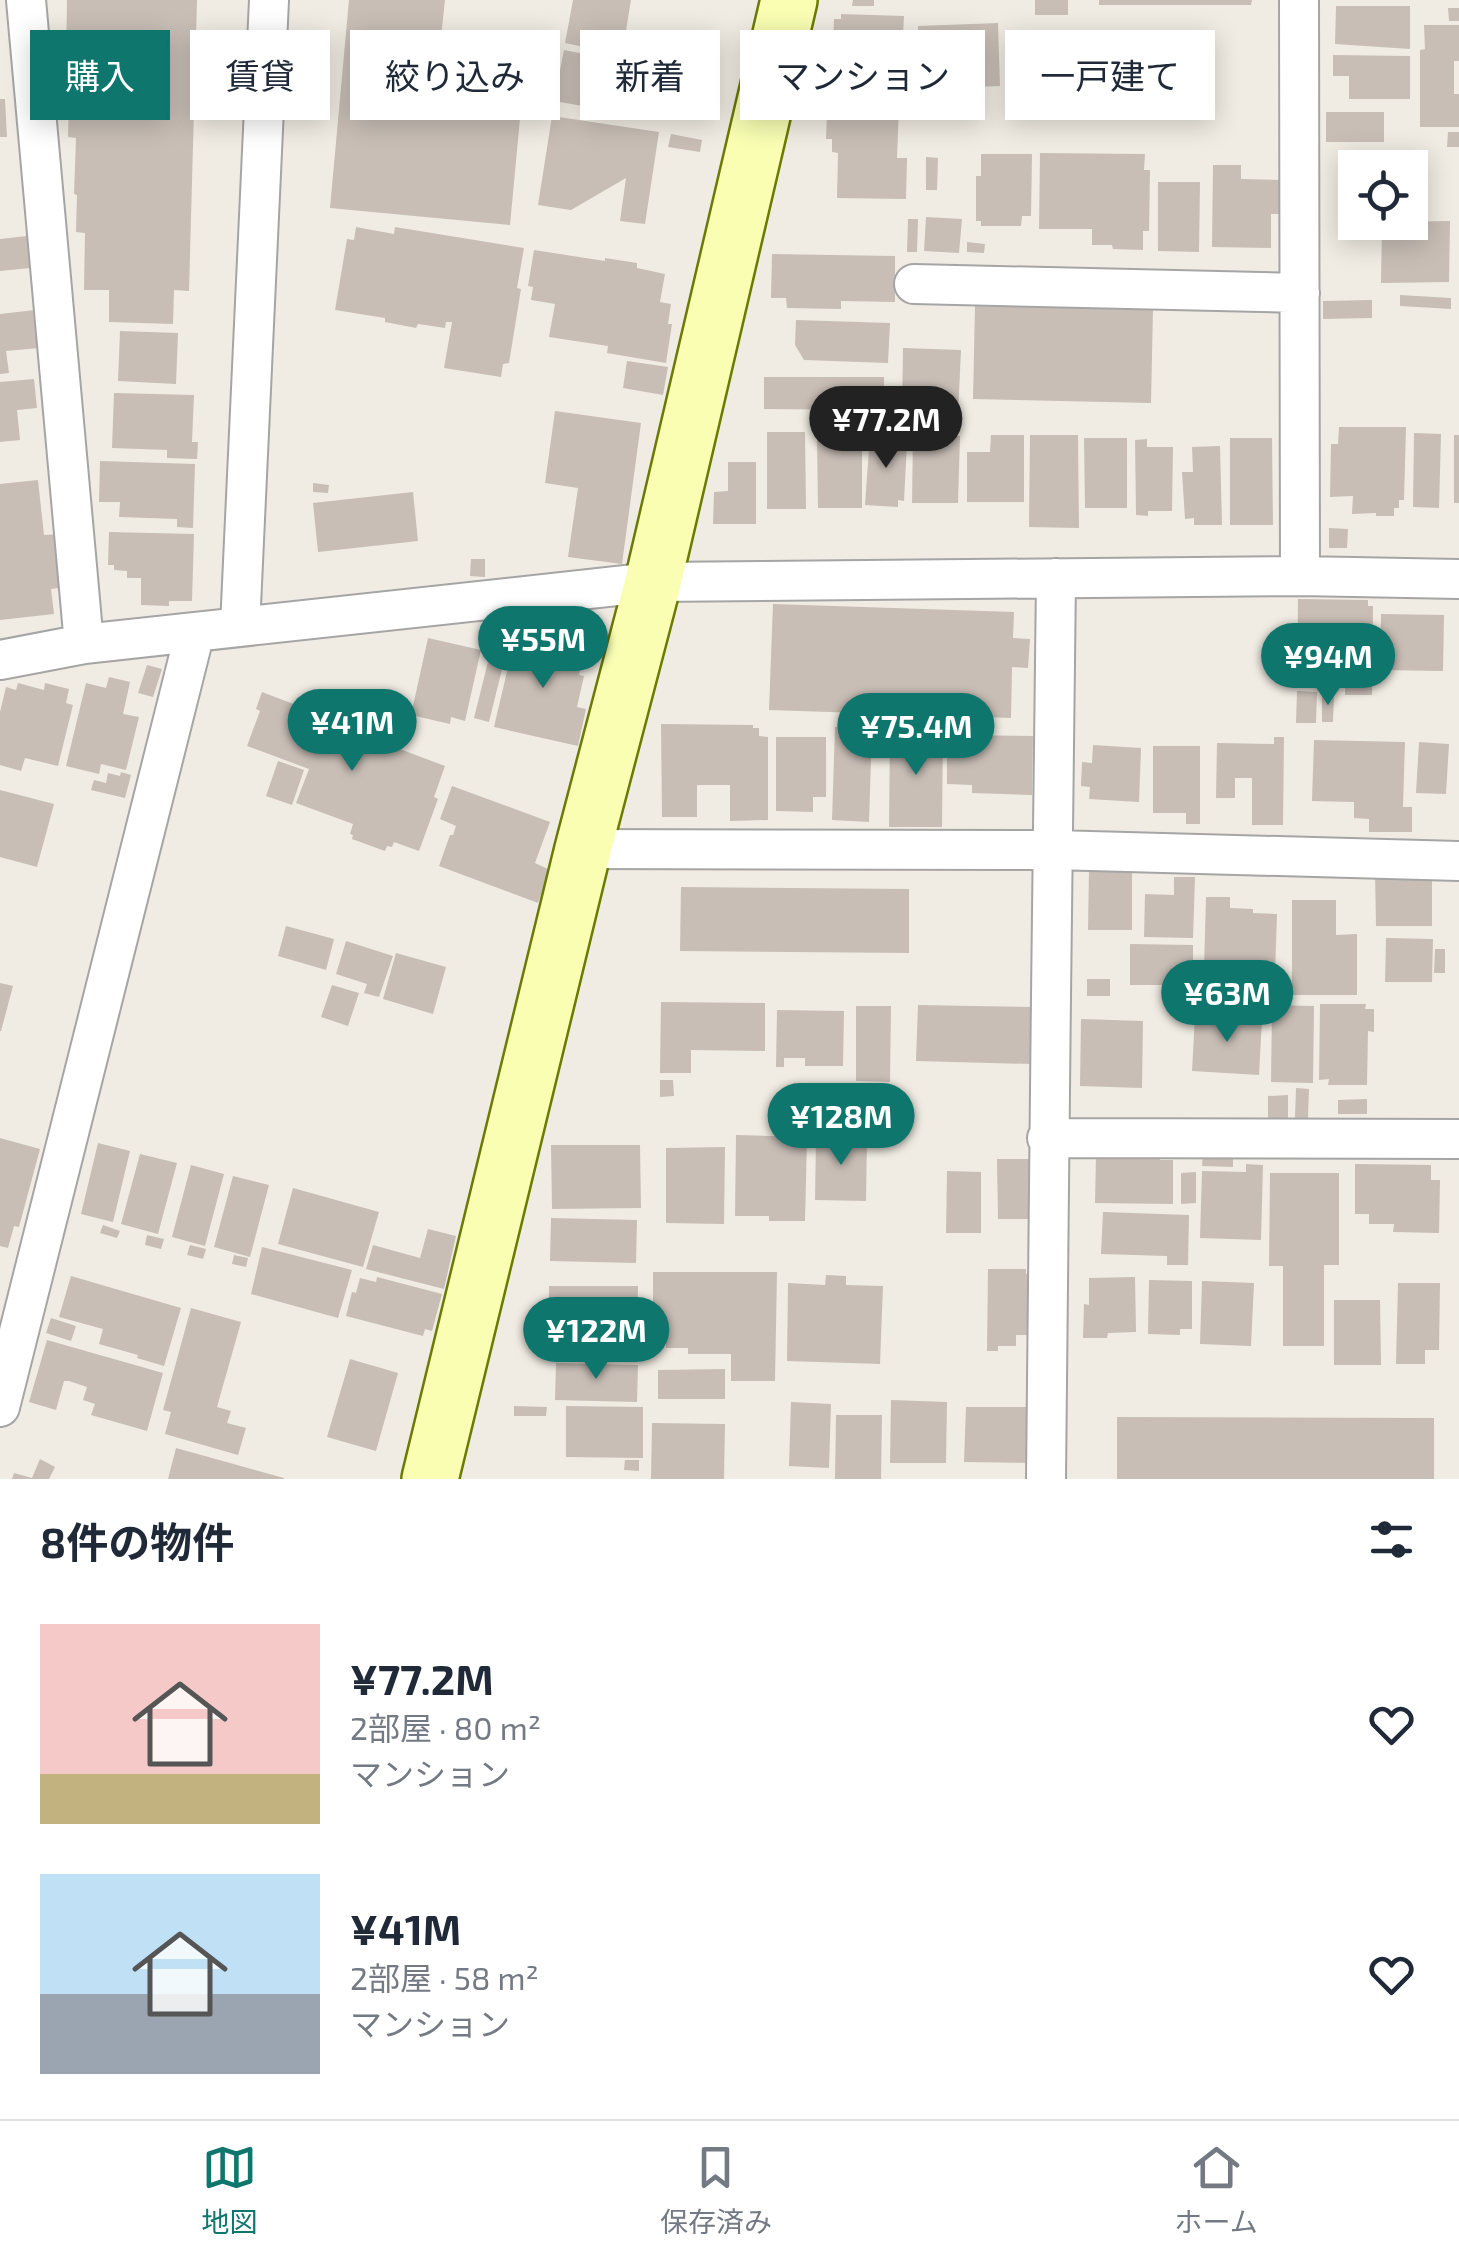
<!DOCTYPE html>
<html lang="ja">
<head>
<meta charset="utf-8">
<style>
	:root { --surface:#fff; --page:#f2f2f3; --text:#1f2937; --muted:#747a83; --line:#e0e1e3; --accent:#0f766e }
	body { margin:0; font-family:"Exo 2","Noto Sans JP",sans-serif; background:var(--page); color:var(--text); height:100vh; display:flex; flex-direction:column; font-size:38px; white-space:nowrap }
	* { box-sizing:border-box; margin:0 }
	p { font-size:32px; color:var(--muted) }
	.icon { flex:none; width:55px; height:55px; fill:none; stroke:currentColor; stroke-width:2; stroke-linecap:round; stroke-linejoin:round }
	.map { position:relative; height:1479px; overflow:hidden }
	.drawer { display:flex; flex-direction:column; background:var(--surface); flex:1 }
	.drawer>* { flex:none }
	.guide { position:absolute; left:30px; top:30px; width:1400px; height:90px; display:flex; gap:20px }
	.tools { position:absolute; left:1338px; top:150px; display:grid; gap:20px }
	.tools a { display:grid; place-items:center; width:90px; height:90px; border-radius:0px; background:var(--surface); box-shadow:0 5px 25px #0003; font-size:50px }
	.price { position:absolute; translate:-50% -85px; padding:0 22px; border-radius:35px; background:var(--accent); color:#fff; font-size:32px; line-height:65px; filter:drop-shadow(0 2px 5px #0008) }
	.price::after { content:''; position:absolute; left:50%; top:60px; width:30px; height:22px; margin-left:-15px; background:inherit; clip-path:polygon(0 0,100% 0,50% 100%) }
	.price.on { background:#222; color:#fff }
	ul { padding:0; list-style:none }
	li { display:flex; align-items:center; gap:30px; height:250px; padding:0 40px }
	li span { display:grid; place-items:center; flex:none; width:280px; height:200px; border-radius:0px; color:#555 }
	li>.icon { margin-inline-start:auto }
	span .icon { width:120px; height:120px; fill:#fffc; stroke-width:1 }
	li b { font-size:42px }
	h2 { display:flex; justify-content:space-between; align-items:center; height:120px; padding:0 40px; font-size:42px }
	.tag { padding:0 35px; border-radius:0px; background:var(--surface); box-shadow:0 5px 25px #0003; font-size:35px; line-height:90px }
	.tag.on { background:var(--accent); color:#fff }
	.dock { display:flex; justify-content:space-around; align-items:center; height:140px; border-top:2px solid var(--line); background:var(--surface); font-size:28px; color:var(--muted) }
	.dock a { display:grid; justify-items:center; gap:5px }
	.dock .on { color:var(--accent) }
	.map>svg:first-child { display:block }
</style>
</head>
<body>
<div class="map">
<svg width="1459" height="1479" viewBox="0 0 1459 1479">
	<rect width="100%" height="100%" fill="#f0ece3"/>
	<path fill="#c8beb6" d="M 67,0 L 197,0 L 189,291 L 174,290 L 173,324 L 109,322 L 109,290 L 84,290 L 85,233 L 76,232 L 77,195 L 74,194 L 76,138 L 68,137 L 70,59 L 66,59 Z
		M 349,0 L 445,0 L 441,37 L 527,44 L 510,225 L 330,208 Z
		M 573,0 L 631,0 L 622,55 L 565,43 Z
		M 853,0 L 874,0 L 874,6 L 852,6 Z
		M 1035,0 L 1068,0 L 1068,15 L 1035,15 Z
		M 1099,0 L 1252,0 L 1251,5 L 1099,5 Z
		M 1336,6 L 1410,6 L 1410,49 L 1335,44 Z
		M 1448,8 L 1459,8 L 1459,21 L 1449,21 Z
		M 841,14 L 904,16 L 901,75 L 855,72 L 855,78 L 832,78 L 834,19 L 841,19 Z
		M 998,23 L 1000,86 L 920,89 L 918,26 Z
		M 1424,25 L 1459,25 L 1459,61 L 1454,61 L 1454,94 L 1459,94 L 1459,127 L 1420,127 L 1420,50 L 1425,49 Z
		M 564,50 L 620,61 L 611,111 L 554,101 Z
		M 1333,55 L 1410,56 L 1410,99 L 1349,99 L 1349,76 L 1333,76 Z
		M 0,99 L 5,99 L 7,137 L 0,137 Z
		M 831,106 L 899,107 L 897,158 L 907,158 L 906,199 L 837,198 L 838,153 L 832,152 L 832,139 L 826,139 L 827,112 L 831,111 Z
		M 1326,112 L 1384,112 L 1384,142 L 1326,142 Z
		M 552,116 L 659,132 L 645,224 L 620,221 L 626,178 L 571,210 L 538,205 Z
		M 1448,132 L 1459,132 L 1459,147 L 1447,147 Z
		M 671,134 L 702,140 L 700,152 L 668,147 Z
		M 1040,153 L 1145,154 L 1144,170 L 1150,170 L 1149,231 L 1143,231 L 1143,250 L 1113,249 L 1112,245 L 1092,245 L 1092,229 L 1039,229 Z
		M 981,154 L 1032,154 L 1031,216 L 1022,216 L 1021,226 L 981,226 L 981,221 L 976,221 L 976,176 L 981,176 Z
		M 926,157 L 938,158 L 937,190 L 926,190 Z
		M 1213,165 L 1241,165 L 1241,179 L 1283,180 L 1283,205 L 1280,205 L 1279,214 L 1271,214 L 1271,248 L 1212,247 Z
		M 1158,182 L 1200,182 L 1199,252 L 1158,251 Z
		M 926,217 L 962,219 L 959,253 L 924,251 Z
		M 908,219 L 918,219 L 917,252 L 907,252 Z
		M 1450,221 L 1449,282 L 1381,283 L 1382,222 Z
		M 356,227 L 394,234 L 395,227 L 524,248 L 517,288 L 521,289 L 509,363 L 503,364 L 501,377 L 444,368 L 452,322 L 446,322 L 445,328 L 418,324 L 416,328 L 385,322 L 385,318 L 335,310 L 347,239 L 354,240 Z
		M 27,236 L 30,268 L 0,271 L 0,239 Z
		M 967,242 L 985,244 L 984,253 L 967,252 Z
		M 534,250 L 605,261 L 605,258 L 637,263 L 637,268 L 665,274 L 660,302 L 671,304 L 668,324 L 672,324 L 666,363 L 607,353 L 608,346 L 549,337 L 555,304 L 531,300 L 533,287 L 528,286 Z
		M 772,254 L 895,256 L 895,302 L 841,301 L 841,309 L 787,308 L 786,298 L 771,298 Z
		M 1400,295 L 1451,298 L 1451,309 L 1400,306 Z
		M 1372,300 L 1372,318 L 1323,319 L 1323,301 Z
		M 975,306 L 1153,309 L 1151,403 L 973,399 Z
		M 35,310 L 39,348 L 6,351 L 9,373 L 0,374 L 0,314 Z
		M 796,320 L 890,323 L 888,363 L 804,360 L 795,345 Z
		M 120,331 L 178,333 L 176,384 L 118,381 Z
		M 903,348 L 961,350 L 958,415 L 902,413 Z
		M 627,361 L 668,367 L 663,395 L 623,388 Z
		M 764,377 L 884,377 L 884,410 L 764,409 Z
		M 34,379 L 37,408 L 17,410 L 20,440 L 0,442 L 0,382 Z
		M 114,393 L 194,395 L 192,442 L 198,442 L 197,459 L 167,458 L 167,450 L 112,448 Z
		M 555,411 L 641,423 L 622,564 L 568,557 L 578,488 L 545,483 Z
		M 1339,427 L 1406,427 L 1404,500 L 1399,500 L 1399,508 L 1394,508 L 1394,516 L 1376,516 L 1376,513 L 1352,514 L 1353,496 L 1330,497 L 1331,444 L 1338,444 Z
		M 767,432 L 805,432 L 806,509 L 767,509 Z
		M 1414,433 L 1441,434 L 1439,508 L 1413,507 Z
		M 870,434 L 898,436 L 898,443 L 907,443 L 904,501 L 898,500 L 898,507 L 865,505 Z
		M 913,435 L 960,436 L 958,503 L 912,503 Z
		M 991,435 L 1024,435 L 1024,502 L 967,502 L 967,452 L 990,452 Z
		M 1030,435 L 1078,435 L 1079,528 L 1029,527 Z
		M 1454,435 L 1459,435 L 1459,503 L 1454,503 Z
		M 862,437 L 862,508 L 818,508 L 817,438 Z
		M 1084,438 L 1127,438 L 1127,508 L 1085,508 Z
		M 1230,438 L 1272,438 L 1273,525 L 1230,525 Z
		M 1147,439 L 1147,447 L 1173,447 L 1172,511 L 1148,511 L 1148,516 L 1136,515 L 1135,440 Z
		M 1220,446 L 1222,525 L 1194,525 L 1194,518 L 1185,519 L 1182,472 L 1193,472 L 1192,447 Z
		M 100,461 L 195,464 L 193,528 L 177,527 L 177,519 L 119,517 L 120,502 L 99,502 Z
		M 728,462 L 756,462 L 756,524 L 713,524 L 714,492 L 728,491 Z
		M 38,480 L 44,535 L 60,534 L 66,587 L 51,589 L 54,614 L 0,620 L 0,484 Z
		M 313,483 L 329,485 L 328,493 L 313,492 Z
		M 413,492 L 418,541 L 318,552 L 313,503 Z
		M 1329,528 L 1348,529 L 1347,548 L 1329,548 Z
		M 109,532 L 194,534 L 192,601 L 169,601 L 169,606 L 141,605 L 141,578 L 127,578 L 127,571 L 114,570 L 114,565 L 108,565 Z
		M 471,559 L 485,559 L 485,577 L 470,576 Z
		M 1298,599 L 1368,600 L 1368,606 L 1373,606 L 1372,695 L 1345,695 L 1345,688 L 1297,688 Z
		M 773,604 L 1014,612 L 1013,638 L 1030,639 L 1028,668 L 1012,667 L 1011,718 L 769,710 Z
		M 1381,614 L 1444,615 L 1443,671 L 1380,670 Z
		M 516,633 L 585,649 L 579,675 L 584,676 L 577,707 L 586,709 L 578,746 L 494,727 Z
		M 428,638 L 481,650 L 465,721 L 451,717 L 450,724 L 411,715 Z
		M 493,642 L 508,645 L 489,722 L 474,718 Z
		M 147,665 L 162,669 L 153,697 L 138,693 Z
		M 109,677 L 130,682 L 123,714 L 139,717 L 126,770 L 101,764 L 99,774 L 66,766 L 86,683 L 106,688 Z
		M 18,683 L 44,690 L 45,683 L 69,689 L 66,703 L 73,705 L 58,766 L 25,758 L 21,771 L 0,765 L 0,712 L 6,687 L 16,690 Z
		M 1297,691 L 1317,692 L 1316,723 L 1296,723 Z
		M 262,692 L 367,732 L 365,736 L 445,766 L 434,797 L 438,799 L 419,851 L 394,842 L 392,847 L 387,846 L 385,851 L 352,839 L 353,835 L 350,834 L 353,824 L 296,803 L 309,769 L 247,746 L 260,711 L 256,709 Z
		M 1322,694 L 1334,694 L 1333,722 L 1322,722 Z
		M 661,724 L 753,725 L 753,728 L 759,728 L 759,736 L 768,737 L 768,820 L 730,821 L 730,785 L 697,785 L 697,817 L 662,817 Z
		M 835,727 L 872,728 L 869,822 L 832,820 Z
		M 890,728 L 943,728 L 942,827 L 889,827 Z
		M 947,735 L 1033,736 L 1032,795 L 972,793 L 972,785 L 947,784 Z
		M 776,737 L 826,737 L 826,797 L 813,797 L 813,812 L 776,811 Z
		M 1274,737 L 1284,737 L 1283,825 L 1252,825 L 1252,778 L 1235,778 L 1235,798 L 1216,798 L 1217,743 L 1274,744 Z
		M 1314,740 L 1405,742 L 1403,807 L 1412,807 L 1412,832 L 1369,832 L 1369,819 L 1354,818 L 1354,802 L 1312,801 Z
		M 1419,742 L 1449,744 L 1446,794 L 1416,793 Z
		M 1093,745 L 1141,748 L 1139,802 L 1089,799 L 1090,787 L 1081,786 L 1082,762 L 1092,763 Z
		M 1153,746 L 1200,746 L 1200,824 L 1186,824 L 1186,813 L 1153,813 Z
		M 278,761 L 304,770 L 292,805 L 266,796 Z
		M 121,772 L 131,775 L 125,798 L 91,790 L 94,780 L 106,783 L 108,773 L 120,776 Z
		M 452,786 L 550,822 L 535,863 L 550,870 L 538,903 L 439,866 L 450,835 L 453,835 L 456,826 L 440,819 Z
		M 0,790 L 54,804 L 37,867 L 0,857 Z
		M 1089,868 L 1132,868 L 1132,930 L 1088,930 Z
		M 1375,872 L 1432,872 L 1432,926 L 1376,926 Z
		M 1174,877 L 1195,877 L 1193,938 L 1144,937 L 1145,894 L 1174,895 Z
		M 681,887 L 909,889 L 909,953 L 680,951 Z
		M 1206,897 L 1230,897 L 1230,908 L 1253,909 L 1253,913 L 1277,914 L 1275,973 L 1204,970 Z
		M 1292,900 L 1336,900 L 1336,935 L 1357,934 L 1357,995 L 1292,995 Z
		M 286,926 L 334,939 L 326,970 L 278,956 Z
		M 1386,938 L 1433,939 L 1432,982 L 1385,982 Z
		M 346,941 L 393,956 L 379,997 L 364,993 L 367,984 L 336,974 Z
		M 1130,944 L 1193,945 L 1193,985 L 1130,985 Z
		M 1435,949 L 1445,949 L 1445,973 L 1434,973 Z
		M 396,953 L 446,967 L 433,1014 L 383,999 Z
		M 1087,979 L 1110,979 L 1110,996 L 1087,996 Z
		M 0,983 L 13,986 L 1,1031 L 0,1031 Z
		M 332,985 L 359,993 L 348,1026 L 321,1017 Z
		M 661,1002 L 765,1003 L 765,1051 L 691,1050 L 691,1073 L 660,1073 Z
		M 1320,1004 L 1366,1004 L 1365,1009 L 1374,1009 L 1374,1032 L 1368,1031 L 1367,1085 L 1328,1085 L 1329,1079 L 1319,1080 Z
		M 918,1005 L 1033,1007 L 1032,1064 L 916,1061 Z
		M 1272,1005 L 1314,1006 L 1313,1083 L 1271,1082 Z
		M 856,1006 L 891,1006 L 890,1082 L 856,1081 Z
		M 777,1010 L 844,1011 L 843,1066 L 805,1066 L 805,1058 L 784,1058 L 784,1067 L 776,1067 Z
		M 1195,1016 L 1262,1019 L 1259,1075 L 1192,1071 Z
		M 1081,1019 L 1143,1021 L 1142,1088 L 1080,1086 Z
		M 660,1080 L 673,1080 L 674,1096 L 660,1097 Z
		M 1296,1088 L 1309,1089 L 1308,1118 L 1295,1118 Z
		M 1288,1095 L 1288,1119 L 1268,1119 L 1268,1096 Z
		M 1367,1099 L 1367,1114 L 1338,1114 L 1338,1100 Z
		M 736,1135 L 807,1137 L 805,1221 L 769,1221 L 769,1216 L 735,1216 Z
		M 816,1136 L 867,1136 L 866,1201 L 815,1200 Z
		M 0,1138 L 40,1149 L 19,1227 L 14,1226 L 8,1248 L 0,1246 Z
		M 98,1143 L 130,1151 L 113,1222 L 81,1214 Z
		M 551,1145 L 640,1145 L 641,1208 L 552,1209 Z
		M 725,1147 L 724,1224 L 666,1223 L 666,1148 Z
		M 1203,1152 L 1233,1152 L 1233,1167 L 1202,1166 Z
		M 140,1154 L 177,1163 L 158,1234 L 121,1224 Z
		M 1096,1155 L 1160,1156 L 1160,1160 L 1173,1160 L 1173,1204 L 1095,1203 Z
		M 997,1159 L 1035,1159 L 1035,1219 L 998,1219 Z
		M 1246,1164 L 1263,1165 L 1261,1240 L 1200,1238 L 1202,1171 L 1246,1172 Z
		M 1355,1164 L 1431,1165 L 1431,1180 L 1440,1180 L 1439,1233 L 1393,1232 L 1394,1224 L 1369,1224 L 1369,1214 L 1355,1214 Z
		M 191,1165 L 224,1174 L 205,1246 L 172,1237 Z
		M 947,1171 L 981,1172 L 981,1233 L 946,1233 Z
		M 1196,1172 L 1196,1203 L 1181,1204 L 1181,1173 Z
		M 1270,1173 L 1339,1173 L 1339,1265 L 1324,1265 L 1324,1346 L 1283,1346 L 1283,1266 L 1269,1266 Z
		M 233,1176 L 269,1185 L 250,1257 L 214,1247 Z
		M 293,1188 L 379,1212 L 363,1267 L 278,1244 Z
		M 1103,1212 L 1189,1215 L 1188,1265 L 1167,1265 L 1167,1256 L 1101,1254 Z
		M 551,1218 L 637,1220 L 636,1263 L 550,1261 Z
		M 103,1225 L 120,1231 L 117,1238 L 100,1233 Z
		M 428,1229 L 456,1236 L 444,1289 L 366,1269 L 373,1245 L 420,1258 Z
		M 147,1235 L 164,1239 L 161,1249 L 145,1245 Z
		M 190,1245 L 206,1249 L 203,1259 L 187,1255 Z
		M 262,1247 L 352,1270 L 338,1318 L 251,1294 Z
		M 234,1255 L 248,1258 L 246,1267 L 232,1264 Z
		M 988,1269 L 1026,1269 L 1026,1274 L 1035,1275 L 1034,1335 L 1016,1335 L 1016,1346 L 998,1346 L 998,1351 L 987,1351 Z
		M 653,1272 L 777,1272 L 775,1381 L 731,1381 L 731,1354 L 688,1354 L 688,1348 L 666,1348 L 666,1325 L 653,1325 Z
		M 826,1275 L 846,1276 L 846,1285 L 883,1286 L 880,1364 L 787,1361 L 788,1283 L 825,1285 Z
		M 71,1276 L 181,1308 L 164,1366 L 137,1358 L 138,1355 L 99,1344 L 103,1329 L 59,1317 Z
		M 377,1277 L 442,1294 L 432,1331 L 425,1329 L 423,1336 L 346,1316 L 352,1292 L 356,1293 L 360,1278 L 376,1282 Z
		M 1135,1277 L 1136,1332 L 1108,1333 L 1107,1338 L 1083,1338 L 1084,1304 L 1089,1305 L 1089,1278 Z
		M 1149,1280 L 1192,1281 L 1192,1329 L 1180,1329 L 1180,1335 L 1148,1334 Z
		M 1202,1281 L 1254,1283 L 1251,1346 L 1200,1344 Z
		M 1398,1283 L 1440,1283 L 1439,1350 L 1425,1350 L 1425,1364 L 1396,1364 Z
		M 549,1286 L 638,1286 L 637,1336 L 549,1335 Z
		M 1334,1300 L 1380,1300 L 1381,1365 L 1334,1365 Z
		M 191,1308 L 241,1322 L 217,1407 L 231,1411 L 227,1423 L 246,1428 L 238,1455 L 165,1434 L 171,1412 L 163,1410 Z
		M 51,1318 L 76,1326 L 71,1341 L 46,1333 Z
		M 47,1340 L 163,1373 L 147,1431 L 91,1415 L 95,1404 L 83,1400 L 87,1387 L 69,1381 L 64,1381 L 56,1410 L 29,1402 Z
		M 350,1359 L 398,1373 L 376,1451 L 327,1437 Z
		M 556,1363 L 638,1365 L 637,1402 L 555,1400 Z
		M 725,1369 L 725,1399 L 658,1399 L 658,1370 Z
		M 891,1400 L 947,1402 L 946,1463 L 890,1463 Z
		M 791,1402 L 831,1404 L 829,1468 L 789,1466 Z
		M 514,1406 L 547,1407 L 546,1416 L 514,1416 Z
		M 566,1406 L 643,1407 L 643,1458 L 566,1457 Z
		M 966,1407 L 1033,1407 L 1032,1463 L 964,1462 Z
		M 836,1415 L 882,1415 L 881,1479 L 835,1479 Z
		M 1117,1417 L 1434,1418 L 1434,1479 L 1117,1479 Z
		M 652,1423 L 725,1424 L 724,1479 L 651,1479 Z
		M 176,1448 L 284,1478 L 284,1479 L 168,1479 Z
		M 40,1459 L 55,1467 L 49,1479 L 12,1479 L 14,1473 L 32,1478 Z
		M 625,1460 L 639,1460 L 639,1471 L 624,1470 Z"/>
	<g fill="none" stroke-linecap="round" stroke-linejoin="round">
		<g stroke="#a5a5a5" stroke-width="42">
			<path id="street" d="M 26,0 L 84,644
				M 1299,0 L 1300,576
				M 914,284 L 1300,293
				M 240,627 L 269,0
				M 0,660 L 84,644 L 653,582 L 1300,576 L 1459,579
				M 583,849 L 1054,850 L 1459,861
				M 1047,1138 L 1459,1139
				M 0,1407 L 195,632
				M 1046,1479 C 1047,1179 1054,878 1056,578"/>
		</g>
		<g stroke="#6b7a00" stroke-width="60">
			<path id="secondary" d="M 430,1479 L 583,849 L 653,582 L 789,0"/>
		</g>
		<use href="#street" stroke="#fff" stroke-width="38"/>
		<use href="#secondary" stroke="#f9feb3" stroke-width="55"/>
	</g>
</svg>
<div class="tools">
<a><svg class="icon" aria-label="locate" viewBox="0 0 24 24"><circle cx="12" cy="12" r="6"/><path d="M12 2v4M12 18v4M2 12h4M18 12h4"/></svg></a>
</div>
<b class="price on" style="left:886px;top:471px">¥77.2M</b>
<b class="price" style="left:543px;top:691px">¥55M</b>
<b class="price" style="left:1328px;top:708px">¥94M</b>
<b class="price" style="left:352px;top:774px">¥41M</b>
<b class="price" style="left:916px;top:778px">¥75.4M</b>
<b class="price" style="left:1227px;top:1045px">¥63M</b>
<b class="price" style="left:841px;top:1168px">¥128M</b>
<b class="price" style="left:596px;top:1382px">¥122M</b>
<div class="guide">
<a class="tag on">購入</a>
<a class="tag">賃貸</a>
<a class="tag">絞り込み</a>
<a class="tag">新着</a>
<a class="tag">マンション</a>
<a class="tag">一戸建て</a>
</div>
</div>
<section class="drawer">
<h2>8件の物件<svg class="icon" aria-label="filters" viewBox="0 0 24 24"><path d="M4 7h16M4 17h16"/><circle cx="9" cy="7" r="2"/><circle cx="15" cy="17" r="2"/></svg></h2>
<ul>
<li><span style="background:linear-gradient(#f6c9c9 75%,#c2b280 0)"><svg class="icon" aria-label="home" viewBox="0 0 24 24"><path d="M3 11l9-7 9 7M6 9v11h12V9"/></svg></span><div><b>¥77.2M</b><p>2部屋 · 80 m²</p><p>マンション</p></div><svg class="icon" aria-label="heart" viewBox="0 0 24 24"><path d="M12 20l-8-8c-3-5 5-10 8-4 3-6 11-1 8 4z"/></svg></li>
<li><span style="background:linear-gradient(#bfe0f5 60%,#9aa5b1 0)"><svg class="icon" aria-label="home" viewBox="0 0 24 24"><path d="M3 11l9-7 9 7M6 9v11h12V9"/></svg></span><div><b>¥41M</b><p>2部屋 · 58 m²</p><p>マンション</p></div><svg class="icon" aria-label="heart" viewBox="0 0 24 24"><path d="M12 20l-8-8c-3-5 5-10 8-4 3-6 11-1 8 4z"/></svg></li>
</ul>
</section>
<nav class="dock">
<a class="on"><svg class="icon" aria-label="map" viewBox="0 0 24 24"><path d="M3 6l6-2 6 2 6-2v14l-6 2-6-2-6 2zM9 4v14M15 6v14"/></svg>地図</a>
<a><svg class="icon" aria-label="saved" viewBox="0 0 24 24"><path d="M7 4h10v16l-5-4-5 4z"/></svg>保存済み</a>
<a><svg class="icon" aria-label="home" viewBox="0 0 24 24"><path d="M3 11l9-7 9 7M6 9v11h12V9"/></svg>ホーム</a>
</nav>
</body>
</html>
